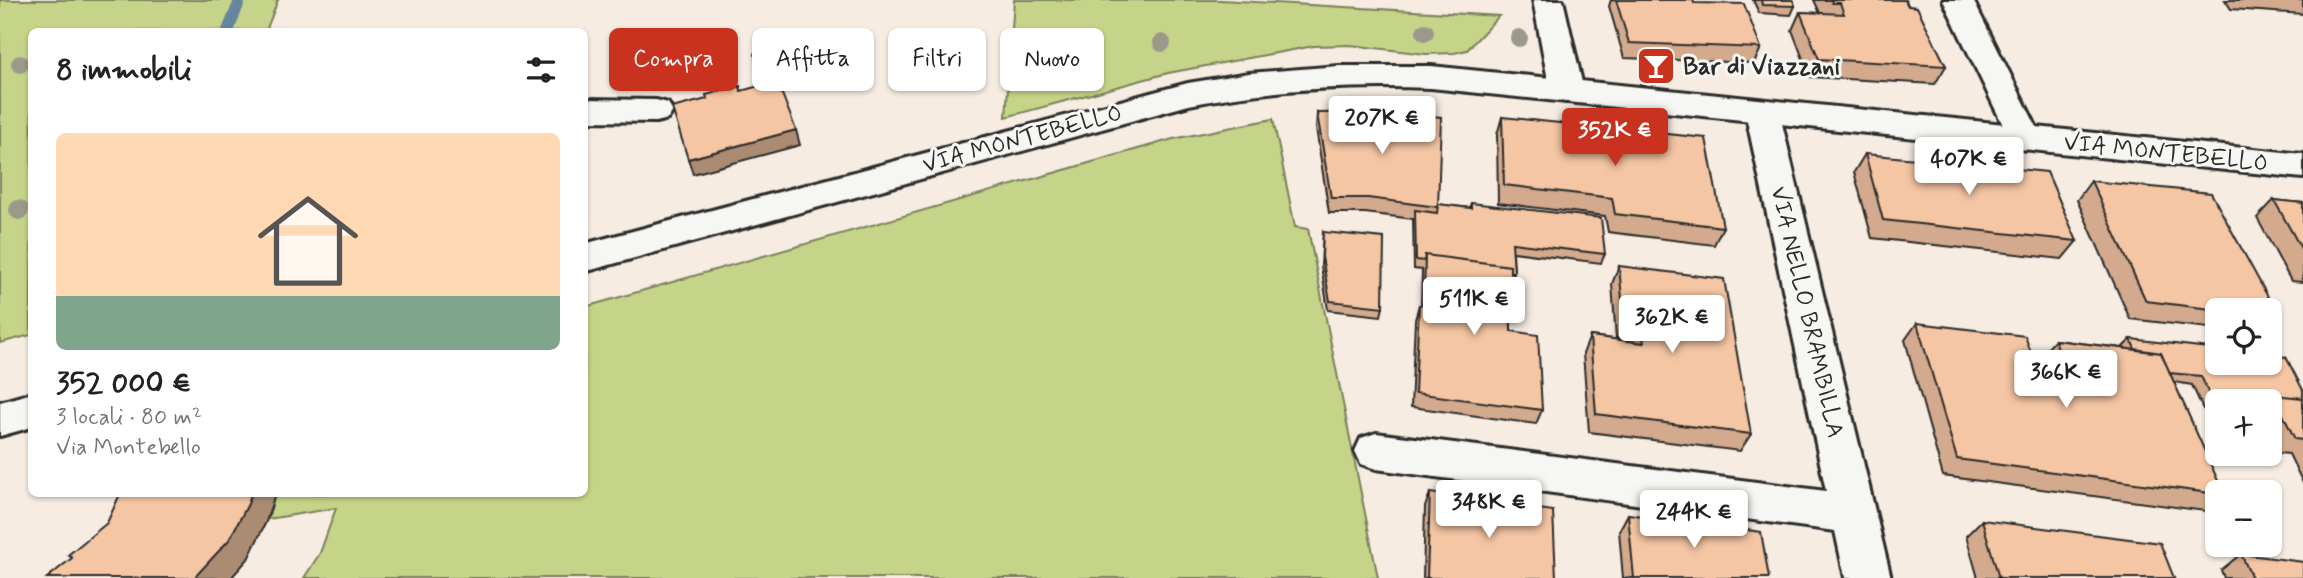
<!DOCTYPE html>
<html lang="it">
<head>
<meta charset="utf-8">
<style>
	:root { --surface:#fff; --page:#f2f2f2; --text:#222; --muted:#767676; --line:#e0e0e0; --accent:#c8321e }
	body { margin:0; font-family:Mynerve,sans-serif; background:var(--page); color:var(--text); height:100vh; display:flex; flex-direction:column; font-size:26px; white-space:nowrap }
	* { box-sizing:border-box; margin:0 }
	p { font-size:23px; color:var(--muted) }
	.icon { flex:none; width:38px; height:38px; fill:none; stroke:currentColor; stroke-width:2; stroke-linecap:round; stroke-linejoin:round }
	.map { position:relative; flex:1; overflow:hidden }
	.side { position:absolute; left:28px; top:28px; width:560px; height:469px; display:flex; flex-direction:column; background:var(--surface); border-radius:10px; box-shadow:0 2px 5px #0004 }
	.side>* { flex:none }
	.top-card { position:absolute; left:609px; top:28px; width:665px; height:63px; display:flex; gap:14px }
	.fabs { position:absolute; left:2205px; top:298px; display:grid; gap:14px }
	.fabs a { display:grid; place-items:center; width:77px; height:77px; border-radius:10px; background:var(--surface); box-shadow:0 2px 5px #0004; font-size:35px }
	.price { position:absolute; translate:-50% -60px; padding:0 16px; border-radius:7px; background:#fff; color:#222; font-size:23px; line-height:46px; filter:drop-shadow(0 2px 4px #0008) }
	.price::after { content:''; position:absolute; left:50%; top:42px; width:21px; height:16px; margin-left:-10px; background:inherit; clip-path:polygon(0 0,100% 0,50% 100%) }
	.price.current { background:var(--accent); color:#fff }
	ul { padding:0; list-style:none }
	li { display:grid; align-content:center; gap:14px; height:371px; padding:0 28px }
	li+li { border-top:2px solid var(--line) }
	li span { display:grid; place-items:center; height:217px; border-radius:10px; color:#555 }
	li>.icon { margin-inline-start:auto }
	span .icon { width:126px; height:126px; fill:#fffc; stroke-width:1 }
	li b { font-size:30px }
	h2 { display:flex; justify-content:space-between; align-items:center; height:84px; padding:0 28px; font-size:30px }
	.pill { padding:0 24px; border-radius:10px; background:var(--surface); box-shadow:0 2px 5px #0004; font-size:24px; line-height:63px }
	.pill.current { background:var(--accent); color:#fff }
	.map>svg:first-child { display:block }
</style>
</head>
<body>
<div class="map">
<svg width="2303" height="578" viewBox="0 0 2303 578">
	<rect width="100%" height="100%" fill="#f6ece2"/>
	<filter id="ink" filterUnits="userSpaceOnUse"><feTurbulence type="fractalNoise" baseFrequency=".0143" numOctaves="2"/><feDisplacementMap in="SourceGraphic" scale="14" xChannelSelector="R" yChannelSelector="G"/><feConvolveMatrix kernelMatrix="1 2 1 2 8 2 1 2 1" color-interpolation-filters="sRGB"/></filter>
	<g filter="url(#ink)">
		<path fill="#c5d488" stroke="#78805a" stroke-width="2" d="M 0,0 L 278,0 L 266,31 L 32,32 L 31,335 L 0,343 Z
			M 1014,0 L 1221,0 L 1499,16 L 1467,50 L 1454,53 L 1426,54 L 1350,45 L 1314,46 L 1168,73 L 1006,117 Z
			M 1273,119 L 1295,227 L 1308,229 L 1378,578 L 304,578 L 320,553 L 336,508 L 268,519 L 275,495 L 252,494 L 584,494 L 585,307 L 1173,139 Z"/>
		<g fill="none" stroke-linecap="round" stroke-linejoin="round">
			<path fill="#66859e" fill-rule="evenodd" d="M 234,0 L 246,0 L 234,32 L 221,32 Z"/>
			<g stroke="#2b2b2b" stroke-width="6">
				<path id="minor" d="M 1533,0 L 1563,0 L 1584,91 L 1579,99 L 1567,102 L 1555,99 L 1550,91 Z
					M 1943,0 L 1973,0 L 2042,138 L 2037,146 L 2025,150 L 2013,146 Z
					M 584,99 L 656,100 L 668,103 L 673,111 L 668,119 L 656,122 L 584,121 Z
					M 1762,100 L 1774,103 L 1779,111 L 1891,578 L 1845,578 L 1835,531 L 1376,469 L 1361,464 L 1355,451 L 1361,438 L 1376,433 L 1826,491 L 1745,111 L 1750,103 Z"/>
			</g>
			<g stroke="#2b2b2b" stroke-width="6">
				<path id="tertiary" d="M 1339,66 L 1431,66 L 2303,154 L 2303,178 L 1431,88 C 1349,85 1269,89 1189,105 L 584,272 L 584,244 L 1188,83 L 1249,73 Z
					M 32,393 L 32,427 L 0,436 L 0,402 Z"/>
			</g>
			<use href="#minor" fill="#f6f6f2" fill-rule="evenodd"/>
			<use href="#tertiary" fill="#f6f6f2" fill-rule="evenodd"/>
		</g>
		<g fill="#9c998a">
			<circle cx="1425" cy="32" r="9"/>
			<circle cx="1519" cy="38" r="9"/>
			<circle cx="1162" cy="43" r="9"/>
			<circle cx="20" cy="64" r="9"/>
			<circle cx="1038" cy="69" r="9"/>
			<circle cx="19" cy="210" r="10"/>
		</g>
		<path fill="#d3aa8d" stroke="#2b2b2b" stroke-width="2" d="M 1611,0 L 1694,3 L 1761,48 L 1754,63 L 1624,58 L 1609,6 Z
			M 1753,0 L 1793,0 L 1795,6 L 1791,15 L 1759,13 Z
			M 1814,0 L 1905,0 L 1946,66 L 1935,84 L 1810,77 L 1792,30 L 1800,12 L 1820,13 Z
			M 2225,0 L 2303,0 L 2303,14 L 2231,9 Z
			M 1317,113 L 1438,204 L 1469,208 L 1471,203 L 1605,254 L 1601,263 L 1513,252 L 1514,272 L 1511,281 L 1510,281 L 1511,331 L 1542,410 L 1536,424 L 1411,407 L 1415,320 L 1419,305 L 1421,305 L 1422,270 L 1414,269 L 1413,219 L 1365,213 L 1329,213 L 1316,128 Z
			M 1502,117 L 1723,227 L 1714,245 L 1608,232 L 1605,216 L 1498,203 L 1497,135 Z
			M 1865,154 L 2077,241 L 2062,259 L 1872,238 L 1854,172 Z
			M 2091,181 L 2217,310 L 2217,329 L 2130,319 L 2077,200 Z
			M 2274,200 L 2303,203 L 2303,282 L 2291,281 L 2257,218 Z
			M 1323,232 L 1383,307 L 1381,316 L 1328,310 L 1321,266 Z
			M 1619,266 L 1751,434 L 1740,451 L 1589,432 L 1583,354 L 1590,336 L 1621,340 L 1616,338 L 1612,284 Z
			M 2270,316 L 2279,317 L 2270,325 Z
			M 1917,323 L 2041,380 L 2048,381 L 2040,357 L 2055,340 L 2123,348 L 2123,347 L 2131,339 L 2303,390 L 2303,483 L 2289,454 L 2279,453 L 2270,435 L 2270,401 L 2217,401 L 2217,411 L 2203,409 L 2192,385 L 2174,382 L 2217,492 L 2217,501 L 2205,511 L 1943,476 L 1905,340 Z
			M 1430,493 L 1556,578 L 1423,578 L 1425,507 Z
			M 1628,514 L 1769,578 L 1623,578 L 1619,531 Z
			M 1982,520 L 2174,578 L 1978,578 L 1966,536 Z
			M 2241,554 L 2303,578 L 2224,578 L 2221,570 Z"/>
		<path fill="#ac8b73" stroke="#2b2b2b" stroke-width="2" d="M 837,40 L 843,73 L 760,87 L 757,78 Z
			M 796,130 L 800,145 L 693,174 L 688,159 Z
			M 246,494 L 275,494 L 266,522 L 248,559 L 231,578 L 194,578 Z"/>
		<path fill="#f5c6a4" stroke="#2b2b2b" stroke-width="2" d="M 1616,0 L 1693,0 L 1694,3 L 1744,4 L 1761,48 L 1629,43 Z
			M 1761,0 L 1793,0 L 1795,6 L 1762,5 Z
			M 1831,0 L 1905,0 L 1908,6 L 1917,7 L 1946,66 L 1819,59 L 1800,12 L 1844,14 L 1840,3 L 1832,3 Z
			M 837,40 L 841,65 L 757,78 L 755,52 Z
			M 777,81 L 796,130 L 688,159 L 672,108 L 707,99 L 706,95 L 740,86 L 741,91 Z
			M 1398,112 L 1441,117 L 1438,207 L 1368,198 L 1331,198 L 1317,113 Z
			M 1502,117 L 1706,138 L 1723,227 L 1615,214 L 1612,198 L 1504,185 Z
			M 1865,154 L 2047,172 L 2077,241 L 1883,220 Z
			M 2091,181 L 2211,193 L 2279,317 L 2270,316 L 2270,310 L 2219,310 L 2146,301 Z
			M 2274,200 L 2303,203 L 2303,252 Z
			M 1471,203 L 1601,218 L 1605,254 L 1512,243 L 1514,272 L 1510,272 L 1510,266 L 1425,255 L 1424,261 L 1416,260 L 1415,210 L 1437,213 L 1438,204 L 1471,208 Z
			M 1323,232 L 1384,238 L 1383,307 L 1330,301 L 1322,257 Z
			M 1425,255 L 1510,266 L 1511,331 L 1538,335 L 1542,410 L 1415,393 L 1419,305 L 1424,304 Z
			M 1619,266 L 1724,279 L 1751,434 L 1596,414 L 1590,336 L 1644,343 L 1642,329 L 1624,320 Z
			M 1917,323 L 2025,336 L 2041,380 L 2071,384 L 2055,340 L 2161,353 L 2223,492 L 2217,492 L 2217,494 L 1957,459 Z
			M 2131,339 L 2217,349 L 2217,362 L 2270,362 L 2270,355 L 2286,357 L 2303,390 L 2303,398 L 2273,395 L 2267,401 L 2212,401 L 2201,376 L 2170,373 L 2161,353 L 2135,349 Z
			M 2273,395 L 2303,398 L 2303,440 L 2295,439 Z
			M 1430,493 L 1553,511 L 1556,578 L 1427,578 Z
			M 120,494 L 251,494 L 248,504 L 229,540 L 194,578 L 47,578 L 72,558 L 68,555 L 107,523 Z
			M 1628,514 L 1761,532 L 1769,578 L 1634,578 Z
			M 1982,520 L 2160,543 L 2174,578 L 1999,578 Z
			M 2241,554 L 2303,562 L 2303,578 L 2252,578 Z"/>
	</g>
	<defs>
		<g id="bar-square" transform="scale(2.0125)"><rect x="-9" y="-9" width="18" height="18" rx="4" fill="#c8321e" stroke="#f6f6f2"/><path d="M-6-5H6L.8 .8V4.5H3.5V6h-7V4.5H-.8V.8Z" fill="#fff"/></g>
	</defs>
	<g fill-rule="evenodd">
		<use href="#bar-square" x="1656" y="66"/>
	</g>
	<g text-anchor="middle" stroke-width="6" stroke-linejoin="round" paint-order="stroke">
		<g font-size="24" font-weight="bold" fill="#2b2b2b" stroke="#f6f6f2" text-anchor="start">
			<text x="1683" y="74">Bar di Viazzani</text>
		</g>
		<g font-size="24" fill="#2b2b2b" stroke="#f6f6f2">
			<text transform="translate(1022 138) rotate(-15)" y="8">VIA MONTEBELLO</text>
			<text transform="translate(2166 152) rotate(6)" y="8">VIA MONTEBELLO</text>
			<text transform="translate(1808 312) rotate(77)" y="8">VIA NELLO BRAMBILLA</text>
		</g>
	</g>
</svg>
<div class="fabs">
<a><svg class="icon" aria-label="locate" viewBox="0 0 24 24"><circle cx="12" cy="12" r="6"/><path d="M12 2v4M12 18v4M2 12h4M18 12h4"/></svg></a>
<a>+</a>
<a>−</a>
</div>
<b class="price" style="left:1382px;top:156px">207K €</b>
<b class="price current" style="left:1615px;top:168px">352K €</b>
<b class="price" style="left:1969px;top:197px">407K €</b>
<b class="price" style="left:1474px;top:337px">511K €</b>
<b class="price" style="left:1672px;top:355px">362K €</b>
<b class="price" style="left:2066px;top:410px">366K €</b>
<b class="price" style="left:1489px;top:540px">348K €</b>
<b class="price" style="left:1694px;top:550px">244K €</b>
<div class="top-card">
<a class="pill current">Compra</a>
<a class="pill">Affitta</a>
<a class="pill">Filtri</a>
<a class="pill">Nuovo</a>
</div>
<section class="side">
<h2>8 immobili<svg class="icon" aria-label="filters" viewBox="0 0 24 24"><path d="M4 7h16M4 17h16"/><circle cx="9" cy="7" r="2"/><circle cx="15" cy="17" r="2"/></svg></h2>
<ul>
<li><span style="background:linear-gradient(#ffd9b3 75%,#7fa58c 0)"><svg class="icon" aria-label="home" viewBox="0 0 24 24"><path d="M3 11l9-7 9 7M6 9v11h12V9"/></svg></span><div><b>352 000 €</b><p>3 locali · 80 m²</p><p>Via Montebello</p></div></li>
</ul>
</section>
</div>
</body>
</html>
